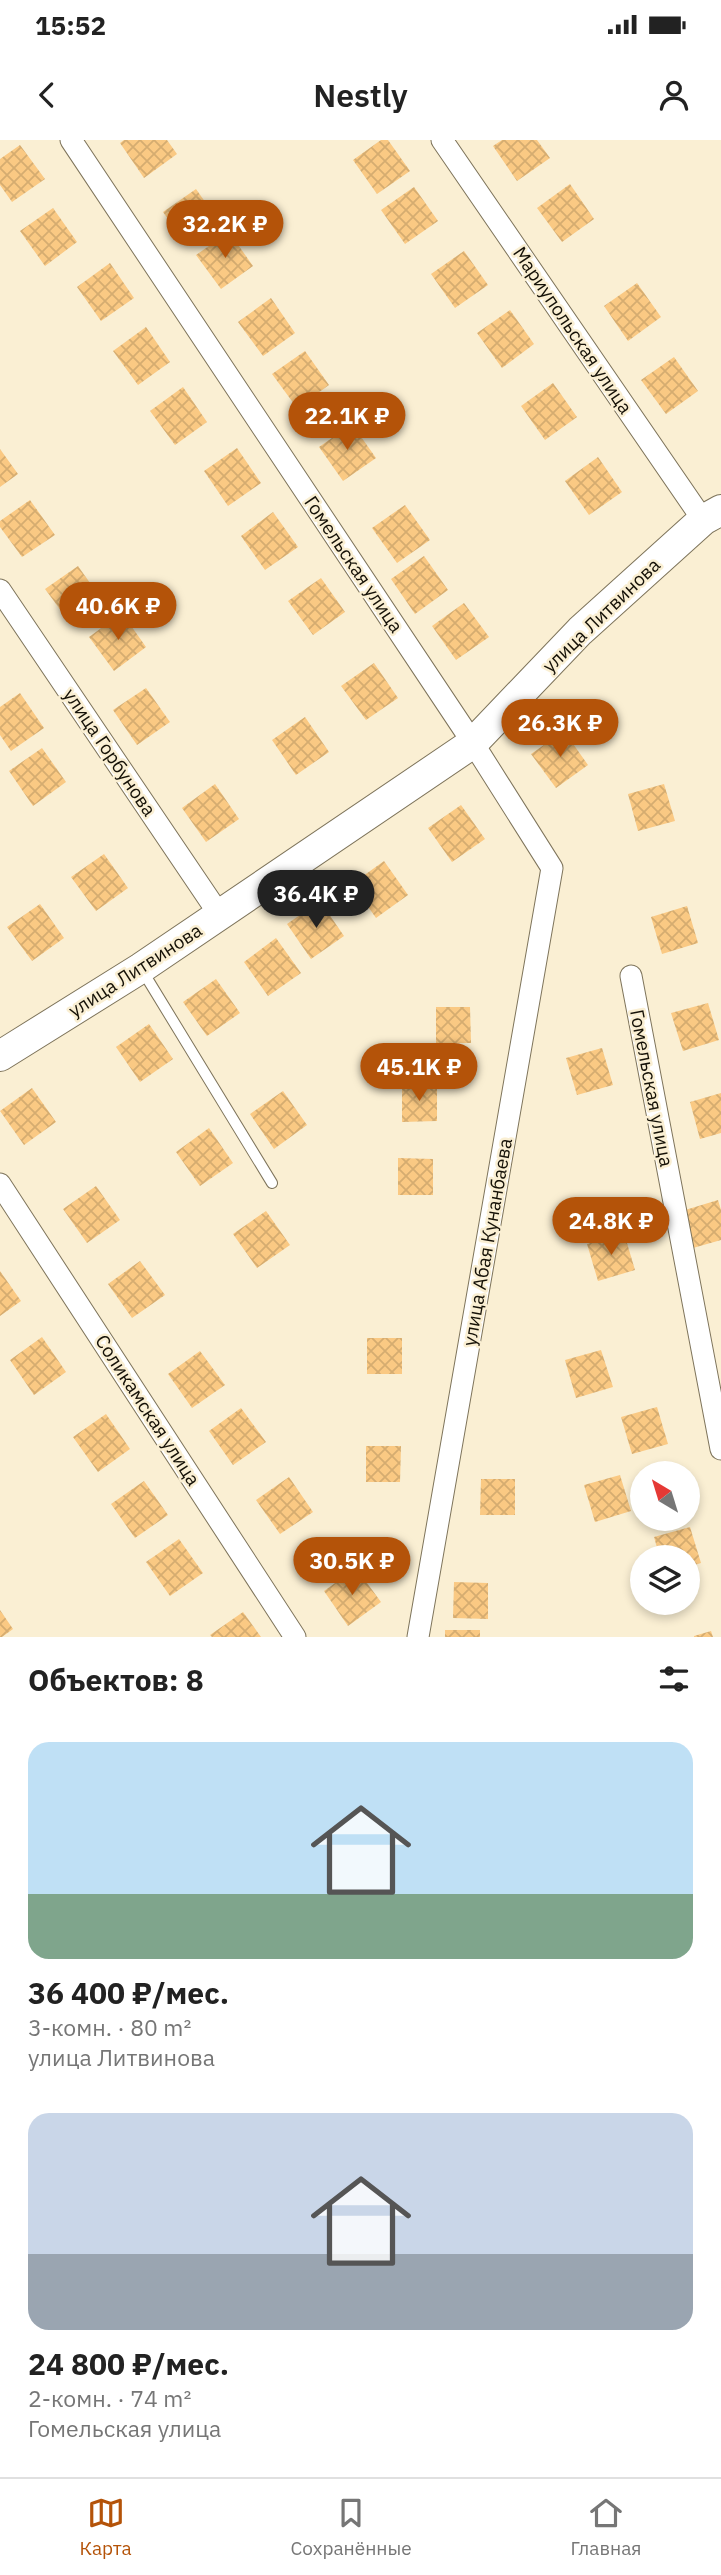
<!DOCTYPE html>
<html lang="ru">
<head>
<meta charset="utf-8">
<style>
	:root { --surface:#fff; --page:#f2f2f2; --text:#222; --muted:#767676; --line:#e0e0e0; --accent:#b45309 }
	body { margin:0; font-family:"IBM Plex Sans",sans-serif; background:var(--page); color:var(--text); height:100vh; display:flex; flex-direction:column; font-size:26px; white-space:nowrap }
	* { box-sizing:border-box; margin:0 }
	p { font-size:23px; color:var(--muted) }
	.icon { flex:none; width:38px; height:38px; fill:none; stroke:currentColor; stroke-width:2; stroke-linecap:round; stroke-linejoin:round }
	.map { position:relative; height:1497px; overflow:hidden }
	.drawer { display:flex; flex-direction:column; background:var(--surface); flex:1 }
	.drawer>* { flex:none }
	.needle { width:46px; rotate:322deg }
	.controls { position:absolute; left:630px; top:1321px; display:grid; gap:14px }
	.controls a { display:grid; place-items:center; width:70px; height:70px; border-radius:50%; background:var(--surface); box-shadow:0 4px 10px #0003; font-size:35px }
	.price { position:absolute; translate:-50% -60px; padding:0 16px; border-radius:24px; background:var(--accent); color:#fff; font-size:23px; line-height:46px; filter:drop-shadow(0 2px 4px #0008) }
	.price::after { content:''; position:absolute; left:50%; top:42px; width:21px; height:16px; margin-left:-10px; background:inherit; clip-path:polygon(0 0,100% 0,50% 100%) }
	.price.on { background:#222; color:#fff }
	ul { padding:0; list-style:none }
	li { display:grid; align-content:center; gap:14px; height:371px; padding:0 28px }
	li span { display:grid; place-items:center; height:217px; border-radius:21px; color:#555 }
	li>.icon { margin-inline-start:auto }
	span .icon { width:126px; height:126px; fill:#fffc; stroke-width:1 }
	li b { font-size:30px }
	h2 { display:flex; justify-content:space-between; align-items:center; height:84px; padding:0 28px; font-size:30px }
	.status { display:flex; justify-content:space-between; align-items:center; height:49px; padding:0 35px; background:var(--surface); direction:ltr }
	.status svg { height:19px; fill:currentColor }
	header { display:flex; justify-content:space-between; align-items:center; height:91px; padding:0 28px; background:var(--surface); font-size:32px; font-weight:600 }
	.tabs { display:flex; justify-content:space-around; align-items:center; height:98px; border-top:2px solid var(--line); background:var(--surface); font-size:19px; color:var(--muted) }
	.tabs a { display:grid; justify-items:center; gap:4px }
	.tabs .on { color:var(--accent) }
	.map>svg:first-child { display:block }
</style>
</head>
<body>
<div class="status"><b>15:52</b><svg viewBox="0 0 49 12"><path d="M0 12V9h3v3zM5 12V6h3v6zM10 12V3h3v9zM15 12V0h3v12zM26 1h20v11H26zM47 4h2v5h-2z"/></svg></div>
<header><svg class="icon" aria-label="back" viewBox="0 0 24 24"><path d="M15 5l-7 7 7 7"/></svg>Nestly<svg class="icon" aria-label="person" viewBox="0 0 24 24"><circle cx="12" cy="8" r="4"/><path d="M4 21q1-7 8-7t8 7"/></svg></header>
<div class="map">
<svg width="721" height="1497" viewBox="0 0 721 1497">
	<defs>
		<pattern id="building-cross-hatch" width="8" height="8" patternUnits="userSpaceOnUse" patternTransform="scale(1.75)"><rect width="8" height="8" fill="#fac983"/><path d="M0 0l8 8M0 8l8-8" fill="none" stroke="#d5ac70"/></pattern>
	</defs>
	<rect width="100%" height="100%" fill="#faefd3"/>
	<path fill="url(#building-cross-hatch)" d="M 124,0 L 167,0 L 177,14 L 144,38 L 120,3 Z
		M 381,0 L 388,0 L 410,31 L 377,54 L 353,20 Z
		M 502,0 L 537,0 L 550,18 L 517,41 L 493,6 Z
		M 20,5 L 45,39 L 12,62 L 0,45 L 0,19 Z
		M 570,44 L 594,79 L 562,102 L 537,68 Z
		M 414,47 L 438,81 L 405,104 L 381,70 Z
		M 196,49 L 220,83 L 187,106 L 163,72 Z
		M 53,68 L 77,102 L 45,126 L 20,91 Z
		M 229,92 L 253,126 L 221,149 L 196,115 Z
		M 464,111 L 488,145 L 455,168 L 431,134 Z
		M 110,123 L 134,158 L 101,181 L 77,147 Z
		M 637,143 L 661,177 L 628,201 L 604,166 Z
		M 271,158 L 295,193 L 263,216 L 238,182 Z
		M 510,170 L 534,204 L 502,228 L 477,193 Z
		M 146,187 L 170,222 L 138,245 L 113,211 Z
		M 305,211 L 329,245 L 297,268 L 272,234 Z
		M 674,217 L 698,251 L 666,274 L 641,240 Z
		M 553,243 L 577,277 L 545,300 L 521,266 Z
		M 183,247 L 207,282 L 175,305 L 150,271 Z
		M 352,284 L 376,318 L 343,341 L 319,307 Z
		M 237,308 L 261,343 L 228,366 L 204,331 Z
		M 0,309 L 18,334 L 0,347 Z
		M 598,317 L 622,352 L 589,375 L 565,341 Z
		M 30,360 L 55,395 L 22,417 L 0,387 L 0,381 Z
		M 405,365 L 430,400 L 397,423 L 372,388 Z
		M 273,372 L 298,407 L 265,430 L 241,396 Z
		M 424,416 L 448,450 L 415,474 L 391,439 Z
		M 78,426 L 102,460 L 70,483 L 45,449 Z
		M 321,438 L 345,472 L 313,495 L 288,461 Z
		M 464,463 L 489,497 L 456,520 L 432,486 Z
		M 122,473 L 146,507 L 114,531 L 89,497 Z
		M 374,523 L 398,558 L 366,580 L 341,546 Z
		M 146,548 L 170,582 L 137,605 L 113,570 Z
		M 20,553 L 44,588 L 11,611 L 0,595 L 0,567 Z
		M 305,577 L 329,612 L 296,635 L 272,600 Z
		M 564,591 L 588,625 L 556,648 L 531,614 Z
		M 42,608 L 66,642 L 33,666 L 9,631 Z
		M 215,644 L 239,679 L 206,702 L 182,668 Z
		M 664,644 L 675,681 L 638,691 L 628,654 Z
		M 461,665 L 485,699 L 452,722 L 428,688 Z
		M 104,714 L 128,748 L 96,771 L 71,737 Z
		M 384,721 L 408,755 L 376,778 L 352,744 Z
		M 320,761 L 344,796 L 311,819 L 287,784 Z
		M 40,764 L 64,798 L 32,821 L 7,787 Z
		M 687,766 L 698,803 L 662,814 L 651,777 Z
		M 276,798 L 301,833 L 268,856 L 244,822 Z
		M 216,839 L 240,873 L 207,896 L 183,862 Z
		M 708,863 L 719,900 L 683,911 L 671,873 Z
		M 436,867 L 470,867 L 471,903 L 436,903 Z
		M 149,884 L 173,919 L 140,942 L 116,907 Z
		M 602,908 L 613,945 L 577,955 L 566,918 Z
		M 402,945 L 437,945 L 437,981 L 402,982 Z
		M 32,948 L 56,982 L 24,1005 L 0,971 Z
		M 283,951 L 307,985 L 274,1009 L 250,974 Z
		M 721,953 L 721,993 L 700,999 L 690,962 Z
		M 209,988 L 233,1023 L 200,1046 L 176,1012 Z
		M 398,1018 L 433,1019 L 433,1055 L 398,1055 Z
		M 96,1046 L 120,1080 L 87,1103 L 63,1069 Z
		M 718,1060 L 721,1070 L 721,1100 L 693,1108 L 682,1071 Z
		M 266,1071 L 290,1105 L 257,1128 L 233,1094 Z
		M 624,1093 L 635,1130 L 598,1141 L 587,1104 Z
		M 140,1121 L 165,1155 L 132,1178 L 108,1144 Z
		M 0,1131 L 21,1161 L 0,1176 Z
		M 42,1197 L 66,1232 L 34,1255 L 10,1220 Z
		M 367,1198 L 402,1198 L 402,1234 L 367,1234 Z
		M 601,1210 L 613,1247 L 576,1258 L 565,1220 Z
		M 200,1211 L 225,1245 L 192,1268 L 168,1234 Z
		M 657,1267 L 668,1304 L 632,1314 L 621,1277 Z
		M 241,1268 L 266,1302 L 233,1325 L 209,1291 Z
		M 106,1274 L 130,1309 L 98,1332 L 73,1297 Z
		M 366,1306 L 401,1306 L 400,1342 L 366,1342 Z
		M 620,1335 L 631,1371 L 595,1382 L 584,1345 Z
		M 289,1337 L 313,1372 L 280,1394 L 256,1360 Z
		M 481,1339 L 515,1339 L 515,1375 L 480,1375 Z
		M 144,1341 L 168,1375 L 135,1398 L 111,1364 Z
		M 690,1387 L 701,1423 L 688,1427 L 688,1418 L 660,1418 L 654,1397 Z
		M 179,1399 L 203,1433 L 170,1456 L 146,1422 Z
		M 356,1428 L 381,1462 L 348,1486 L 324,1451 Z
		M 454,1442 L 488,1443 L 488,1479 L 453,1478 Z
		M 0,1470 L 13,1489 L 2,1497 L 0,1497 Z
		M 243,1472 L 261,1497 L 212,1497 L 210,1495 Z
		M 445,1490 L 480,1490 L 480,1497 L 445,1497 Z
		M 711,1491 L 713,1497 L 694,1497 L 694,1496 Z"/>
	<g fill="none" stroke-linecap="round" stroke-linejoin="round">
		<g stroke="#7e745b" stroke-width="12">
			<path id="lane" d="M 142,830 L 272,1043"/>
		</g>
		<g stroke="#7e745b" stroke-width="23">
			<path id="street" d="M 71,0 L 473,603 L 552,728 L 418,1497
				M 442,0 L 703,380
				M 0,450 L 219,774
				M 631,836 L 721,1309
				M 0,1044 L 295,1497"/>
		</g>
		<g stroke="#7e745b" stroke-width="32">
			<path id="secondary" d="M 0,916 L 141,828 L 473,603 L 580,491 L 703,380 L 721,370"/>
		</g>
		<use href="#lane" stroke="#fff" stroke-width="10"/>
		<use href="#street" stroke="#fff" stroke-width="21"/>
		<use href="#secondary" stroke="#fff" stroke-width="30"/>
	</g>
	<g text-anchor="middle" stroke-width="5" stroke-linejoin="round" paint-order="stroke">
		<g font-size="19" fill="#151107" stroke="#faefd3">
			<text transform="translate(573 190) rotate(56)" y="7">Мариупольская улица</text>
			<text transform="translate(354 424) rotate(56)" y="7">Гомельская улица</text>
			<text transform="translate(601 475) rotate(-44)" y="7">улица Литвинова</text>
			<text transform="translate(110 612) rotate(56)" y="7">улица Горбунова</text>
			<text transform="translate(135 830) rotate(-33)" y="7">улица Литвинова</text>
			<text transform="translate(652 948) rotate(79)" y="7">Гомельская улица</text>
			<text transform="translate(487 1102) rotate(-80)" y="7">улица Абая Кунанбаева</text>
			<text transform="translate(148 1270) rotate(57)" y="7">Соликамская улица</text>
		</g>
	</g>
</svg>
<div class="controls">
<a><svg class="needle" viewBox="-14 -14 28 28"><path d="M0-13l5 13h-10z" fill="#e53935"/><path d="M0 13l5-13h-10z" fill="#767676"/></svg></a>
<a><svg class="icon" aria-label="layers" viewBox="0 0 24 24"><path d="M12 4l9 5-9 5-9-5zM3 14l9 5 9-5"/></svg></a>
</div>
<b class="price" style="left:225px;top:120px">32.2K ₽</b>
<b class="price" style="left:347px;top:312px">22.1K ₽</b>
<b class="price" style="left:118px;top:502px">40.6K ₽</b>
<b class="price" style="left:560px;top:619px">26.3K ₽</b>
<b class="price on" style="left:316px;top:790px">36.4K ₽</b>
<b class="price" style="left:419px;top:963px">45.1K ₽</b>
<b class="price" style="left:611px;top:1117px">24.8K ₽</b>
<b class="price" style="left:352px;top:1457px">30.5K ₽</b>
</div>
<section class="drawer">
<h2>Объектов: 8<svg class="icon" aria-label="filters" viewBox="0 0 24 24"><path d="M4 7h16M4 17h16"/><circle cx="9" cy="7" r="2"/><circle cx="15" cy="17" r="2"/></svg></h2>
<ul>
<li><span style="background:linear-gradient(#bfe0f5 70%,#7fa58c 0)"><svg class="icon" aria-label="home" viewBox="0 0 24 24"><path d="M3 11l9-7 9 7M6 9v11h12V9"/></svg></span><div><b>36 400 ₽/мес.</b><p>3-комн. · 80 m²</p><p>улица Литвинова</p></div></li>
<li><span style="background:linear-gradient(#c9d6e8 65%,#9aa5b1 0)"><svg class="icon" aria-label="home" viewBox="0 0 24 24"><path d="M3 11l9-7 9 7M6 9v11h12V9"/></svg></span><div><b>24 800 ₽/мес.</b><p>2-комн. · 74 m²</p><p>Гомельская улица</p></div></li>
</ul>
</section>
<nav class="tabs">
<a class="on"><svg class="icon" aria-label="map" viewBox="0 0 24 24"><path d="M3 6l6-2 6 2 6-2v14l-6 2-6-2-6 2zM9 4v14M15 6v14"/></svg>Карта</a>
<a><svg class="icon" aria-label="saved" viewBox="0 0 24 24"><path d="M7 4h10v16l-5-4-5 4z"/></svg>Сохранённые</a>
<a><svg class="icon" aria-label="home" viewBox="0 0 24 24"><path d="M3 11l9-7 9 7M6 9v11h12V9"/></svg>Главная</a>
</nav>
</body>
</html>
